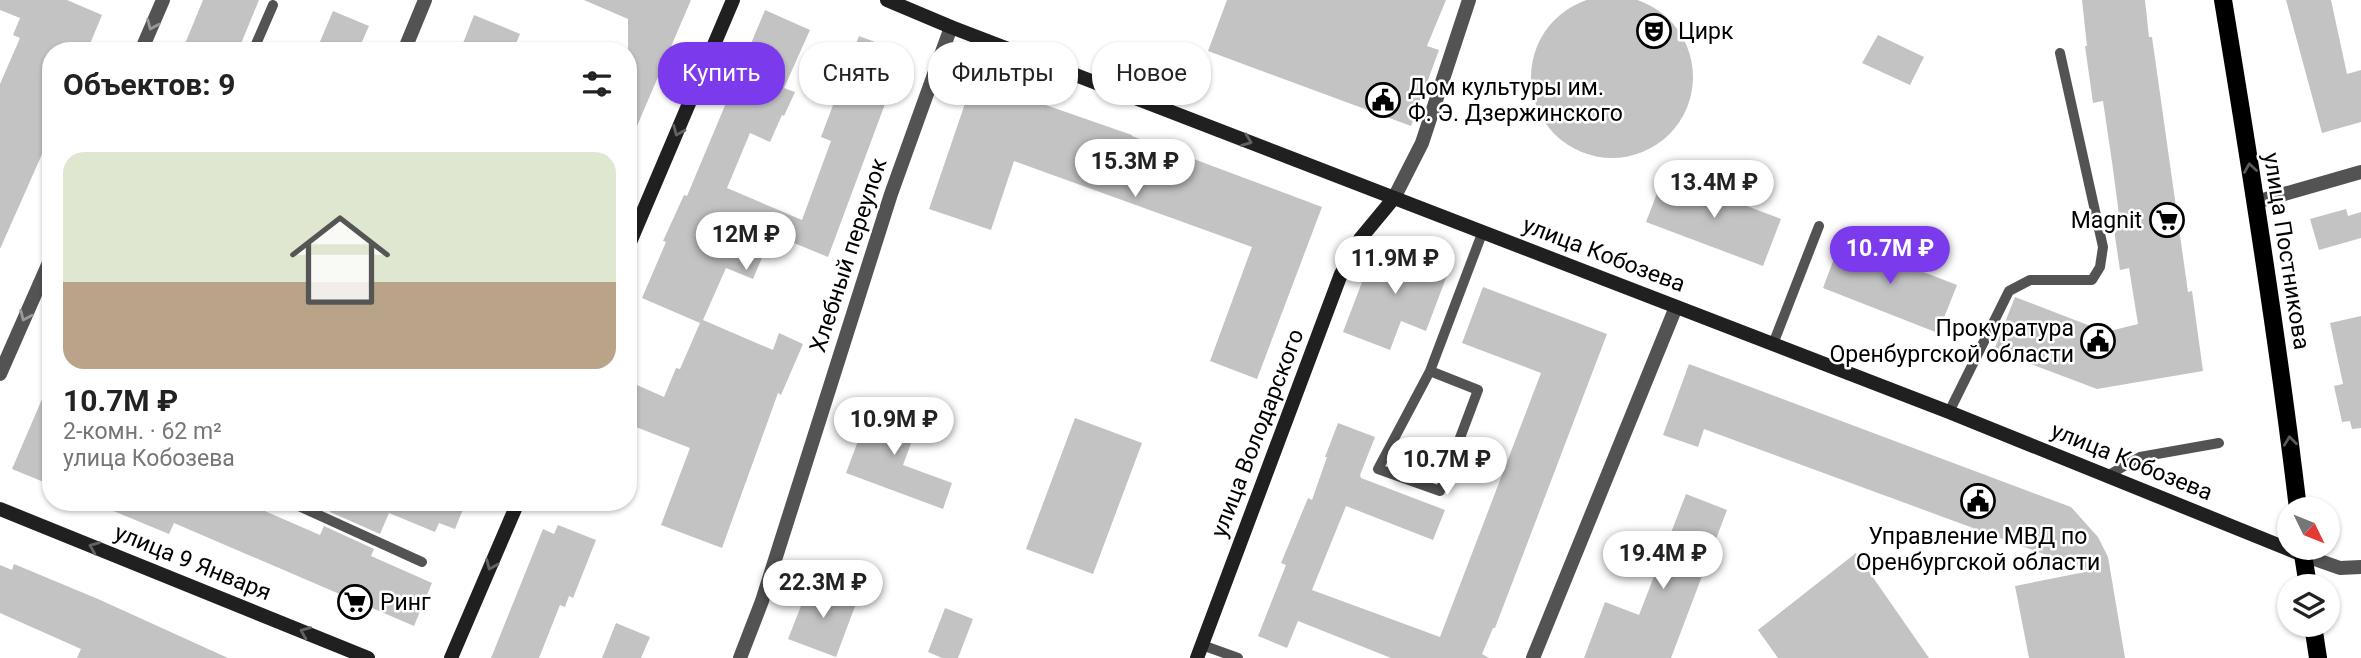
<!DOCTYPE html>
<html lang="ru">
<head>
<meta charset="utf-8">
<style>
	:root { --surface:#fff; --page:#f2f2f2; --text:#222; --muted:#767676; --line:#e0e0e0; --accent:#7c3aed }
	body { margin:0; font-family:Roboto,sans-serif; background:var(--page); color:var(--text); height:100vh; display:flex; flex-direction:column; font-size:26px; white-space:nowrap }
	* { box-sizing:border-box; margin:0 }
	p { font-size:23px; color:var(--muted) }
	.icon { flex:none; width:38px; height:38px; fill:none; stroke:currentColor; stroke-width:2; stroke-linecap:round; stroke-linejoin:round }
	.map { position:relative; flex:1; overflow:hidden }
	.details { position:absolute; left:42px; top:42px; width:595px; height:469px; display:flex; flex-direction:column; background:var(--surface); border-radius:28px; box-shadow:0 2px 5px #0004 }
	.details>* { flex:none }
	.hud { position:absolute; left:658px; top:42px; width:665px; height:63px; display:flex; gap:14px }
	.needle { width:46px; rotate:133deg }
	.buttons { position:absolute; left:2277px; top:497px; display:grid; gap:14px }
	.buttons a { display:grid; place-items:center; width:63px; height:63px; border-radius:50%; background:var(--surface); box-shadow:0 2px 5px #0004; font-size:35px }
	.price { position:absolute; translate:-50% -60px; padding:0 16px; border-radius:24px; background:#fff; color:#222; font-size:23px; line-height:46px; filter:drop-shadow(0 2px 4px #0008) }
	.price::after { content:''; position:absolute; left:50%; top:42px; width:21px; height:16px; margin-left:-10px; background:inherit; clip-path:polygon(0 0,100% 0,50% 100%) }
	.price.on { background:var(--accent); color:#fff }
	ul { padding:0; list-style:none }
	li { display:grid; align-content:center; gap:14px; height:371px; padding:0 21px }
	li+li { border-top:2px solid var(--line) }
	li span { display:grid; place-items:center; height:217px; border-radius:21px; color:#555 }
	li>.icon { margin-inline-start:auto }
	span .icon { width:126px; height:126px; fill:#fffc; stroke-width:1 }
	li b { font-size:30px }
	h2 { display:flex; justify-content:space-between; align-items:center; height:84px; padding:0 21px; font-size:30px }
	.chip { padding:0 24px; border-radius:28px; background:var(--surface); box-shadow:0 2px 5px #0004; font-size:24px; line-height:63px }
	.chip.on { background:var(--accent); color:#fff }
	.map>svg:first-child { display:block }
</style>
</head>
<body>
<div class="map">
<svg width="2361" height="658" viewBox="0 0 2361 658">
	<rect width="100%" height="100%" fill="#fff"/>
	<path fill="#c3c3c3" d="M1531 77a81 81 0 1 1 162 0a81 81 0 1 1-162 0Z
		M 0,0 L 67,0 L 102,15 L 87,51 L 51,51 L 51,134 L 0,249 L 0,84 L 20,38 L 13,35 L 20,18 L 0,10 Z
		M 203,0 L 259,0 L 238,51 L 182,51 Z
		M 584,0 L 691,0 L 628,147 L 628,19 Z
		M 1227,0 L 1446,0 L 1427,46 L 1439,50 L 1411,126 L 1208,51 Z
		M 2082,0 L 2145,0 L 2149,37 L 2152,37 L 2188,292 L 2192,291 L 2203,371 L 2097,389 L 1994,350 L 2015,297 L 2106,332 L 2138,324 L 2129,268 L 2120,270 L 2113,223 L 2120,222 L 2112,162 L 2103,101 L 2093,103 L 2085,46 L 2087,46 Z
		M 2286,0 L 2331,0 L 2347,74 L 2361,70 L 2361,122 L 2322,133 Z
		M 765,10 L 810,30 L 784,88 L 795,92 L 784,116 L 782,115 L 770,142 L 750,133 L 727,188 L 802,220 L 831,141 L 821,137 L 859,36 L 904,53 L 828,257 L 772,234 L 753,279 L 726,268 L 703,320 L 773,350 L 779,333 L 803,344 L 781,395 L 778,393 L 722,548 L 661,525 L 690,448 L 628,424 L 628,381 L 664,397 L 676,368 L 680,369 L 700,323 L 642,298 L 666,242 L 663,241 L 684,195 L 687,196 Z
		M 333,11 L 369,26 L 358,51 L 316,51 Z
		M 474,15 L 520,34 L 513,51 L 460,51 Z
		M 1878,35 L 1924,57 L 1910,85 L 1862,63 Z
		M 973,80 L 1132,135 L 1132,136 L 1322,207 L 1257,379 L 1210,361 L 1252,247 L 1014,161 L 991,230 L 929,209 Z
		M 1664,175 L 1781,219 L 1763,266 L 1646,222 Z
		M 2346,209 L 2348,216 L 2361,212 L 2361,238 L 2319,250 L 2310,219 Z
		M 1841,240 L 1957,285 L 1938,333 L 1823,288 Z
		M 1377,243 L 1449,270 L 1426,331 L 1401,321 L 1390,350 L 1343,332 Z
		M 1483,287 L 1607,334 L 1495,628 L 1493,628 L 1482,654 L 1489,658 L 1391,658 L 1298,621 L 1287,648 L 1258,636 L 1286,565 L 1281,563 L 1308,498 L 1312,500 L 1327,457 L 1325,457 L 1338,423 L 1375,437 L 1360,475 L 1361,478 L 1445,510 L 1433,540 L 1346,506 L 1312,590 L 1440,637 L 1541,373 L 1462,343 Z
		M 2361,316 L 2361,428 L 2352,429 L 2350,421 L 2342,422 L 2334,386 L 2343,384 L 2330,323 Z
		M 1689,364 L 2071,507 L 2098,537 L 2108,557 L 2125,658 L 2029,658 L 2015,586 L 2090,571 L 1704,429 L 1698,447 L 1663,435 Z
		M 51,378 L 51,485 L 12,469 Z
		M 873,401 L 920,419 L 903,465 L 952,483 L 943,509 L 846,473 Z
		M 1075,418 L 1142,443 L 1093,574 L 1026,549 Z
		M 1686,494 L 1727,510 L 1671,658 L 1584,658 L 1605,602 L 1639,615 Z
		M 244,502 L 320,535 L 324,526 L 374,549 L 371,556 L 432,583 L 414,626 L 174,523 L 169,534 L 94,503 Z
		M 334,502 L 466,502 L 455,529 L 439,523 L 435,532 L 389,513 L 380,534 L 330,512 Z
		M 558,525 L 596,540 L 573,598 L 569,596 L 565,607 L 560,605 L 539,658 L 491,658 L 543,529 L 554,534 Z
		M 1856,553 L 1929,658 L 1778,658 L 1758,630 Z
		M 14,564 L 98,599 L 228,658 L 77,658 L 81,649 L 0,613 L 0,565 L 12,570 Z
		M 810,583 L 857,601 L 836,657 L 788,639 Z
		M 945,608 L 973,619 L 958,658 L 942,658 L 928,652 Z
		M 616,623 L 650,637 L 641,658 L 602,658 Z"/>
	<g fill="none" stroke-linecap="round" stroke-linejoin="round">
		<path stroke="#535353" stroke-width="10" d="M 253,51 L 273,5
			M 1773,344 L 1819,226
			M 1430,371 L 1378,469 L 1440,491 L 1478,390 L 1430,371 L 1483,231
			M 1949,412 L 2009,291 L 2030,280 L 2092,280 L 2100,267 L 2103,247 L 2060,53
			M 2107,476 L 2140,457 L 2219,443
			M 290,502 L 422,562
			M 1202,645 L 1238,658"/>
		<path stroke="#535353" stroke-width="14" d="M 141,51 L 163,0
			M 404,51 L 425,0
			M 1394,198 L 1422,143 L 1469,0
			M 2256,202 L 2361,172
			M 0,374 L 51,258
			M 740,658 L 762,601 L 891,194 L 951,27
			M 1533,658 L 1676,307"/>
		<path stroke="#535353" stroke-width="14" d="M 2303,555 L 2340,568 L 2361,567"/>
		<path stroke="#202020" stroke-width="14" d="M 887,0 L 951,27 L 1949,412 L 2303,555
			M 628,247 L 733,0
			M 0,509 L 368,658
			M 451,658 L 518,502
			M 1197,658 L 1341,274 L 1360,239 L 1394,198"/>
		<path stroke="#000" stroke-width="18" d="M 2223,0 C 2251,169 2278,339 2298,509
			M 2302,548 L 2308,586
			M 2313,625 L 2318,658"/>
	</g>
	<defs><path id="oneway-chevron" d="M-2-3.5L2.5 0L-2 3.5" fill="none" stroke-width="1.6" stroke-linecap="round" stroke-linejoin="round" transform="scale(1.75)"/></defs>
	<g stroke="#989898">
		<use href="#oneway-chevron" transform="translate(152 25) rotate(113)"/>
		<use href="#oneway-chevron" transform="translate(25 316) rotate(113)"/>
	</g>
	<g stroke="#636363">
		<use href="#oneway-chevron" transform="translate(678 131) rotate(113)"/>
		<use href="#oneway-chevron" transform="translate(1247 141) rotate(21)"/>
		<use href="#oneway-chevron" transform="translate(94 547) rotate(-158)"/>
		<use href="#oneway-chevron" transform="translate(491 565) rotate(113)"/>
		<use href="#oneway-chevron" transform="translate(305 632) rotate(-158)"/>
	</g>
	<g stroke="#595959">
		<use href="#oneway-chevron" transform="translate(2250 168) rotate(-99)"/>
		<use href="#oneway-chevron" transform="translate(2290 441) rotate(-97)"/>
	</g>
	<defs>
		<g id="theatre-ring" transform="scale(1.75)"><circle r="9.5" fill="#fff" stroke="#000" stroke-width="1.5"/><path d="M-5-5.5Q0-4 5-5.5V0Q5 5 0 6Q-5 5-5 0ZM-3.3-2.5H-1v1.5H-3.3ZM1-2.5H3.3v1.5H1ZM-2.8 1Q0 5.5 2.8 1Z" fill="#000"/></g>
		<g id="civic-ring" transform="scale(1.75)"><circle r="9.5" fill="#fff" stroke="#000" stroke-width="1.5"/><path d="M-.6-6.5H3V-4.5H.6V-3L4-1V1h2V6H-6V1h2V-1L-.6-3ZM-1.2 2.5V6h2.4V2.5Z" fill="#000"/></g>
		<g id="supermarket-ring" transform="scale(1.75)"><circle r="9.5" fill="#fff" stroke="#000" stroke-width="1.5"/><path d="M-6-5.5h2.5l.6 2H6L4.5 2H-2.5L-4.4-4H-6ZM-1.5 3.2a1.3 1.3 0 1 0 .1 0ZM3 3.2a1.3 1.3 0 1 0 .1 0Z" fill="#000"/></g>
	</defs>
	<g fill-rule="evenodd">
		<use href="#theatre-ring" x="1654" y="31"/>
		<use href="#civic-ring" x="1383" y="100"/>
		<use href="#supermarket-ring" x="2167" y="220"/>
		<use href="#civic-ring" x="2098" y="341"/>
		<use href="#civic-ring" x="1978" y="501"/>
		<use href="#supermarket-ring" x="355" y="602"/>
	</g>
	<g text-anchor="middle" stroke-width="5" stroke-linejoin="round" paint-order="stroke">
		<g font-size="23" fill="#000" stroke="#fff" text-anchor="start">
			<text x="1678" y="39">Цирк</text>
			<text x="1408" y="95">Дом культуры им.<tspan x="1408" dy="26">Ф. Э. Дзержинского</tspan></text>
			<text x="2142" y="228" text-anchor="end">Magnit</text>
			<text x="2074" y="336" text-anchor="end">Прокуратура<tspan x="2074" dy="26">Оренбургской области</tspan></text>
			<text x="1978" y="544" text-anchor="middle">Управление МВД по<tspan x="1978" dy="26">Оренбургской области</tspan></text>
			<text x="380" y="610">Ринг</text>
		</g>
		<g font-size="23" fill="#000" stroke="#fff">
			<text transform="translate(2287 251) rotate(81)" y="8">улица Постникова</text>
			<text transform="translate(1604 254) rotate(21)" y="8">улица Кобозева</text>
			<text transform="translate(848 255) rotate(-72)" y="8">Хлебный переулок</text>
			<text transform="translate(1257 433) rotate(-69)" y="8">улица Володарского</text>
			<text transform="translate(2132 461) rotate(22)" y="8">улица Кобозева</text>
			<text transform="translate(193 562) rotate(22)" y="8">улица 9 Января</text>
		</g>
	</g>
</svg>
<div class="buttons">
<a><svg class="needle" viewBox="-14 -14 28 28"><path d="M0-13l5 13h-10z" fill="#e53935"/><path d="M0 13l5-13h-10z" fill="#767676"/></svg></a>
<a><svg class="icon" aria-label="layers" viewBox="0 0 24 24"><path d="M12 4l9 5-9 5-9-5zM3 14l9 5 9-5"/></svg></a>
</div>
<b class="price" style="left:1135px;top:199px">15.3M ₽</b>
<b class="price" style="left:1714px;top:220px">13.4M ₽</b>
<b class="price" style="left:746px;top:272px">12M ₽</b>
<b class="price on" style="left:1890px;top:286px">10.7M ₽</b>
<b class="price" style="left:1395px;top:296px">11.9M ₽</b>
<b class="price" style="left:894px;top:457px">10.9M ₽</b>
<b class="price" style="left:1447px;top:497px">10.7M ₽</b>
<b class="price" style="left:1663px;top:591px">19.4M ₽</b>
<b class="price" style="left:823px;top:620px">22.3M ₽</b>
<div class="hud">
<a class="chip on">Купить</a>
<a class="chip">Снять</a>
<a class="chip">Фильтры</a>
<a class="chip">Новое</a>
</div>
<section class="details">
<h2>Объектов: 9<svg class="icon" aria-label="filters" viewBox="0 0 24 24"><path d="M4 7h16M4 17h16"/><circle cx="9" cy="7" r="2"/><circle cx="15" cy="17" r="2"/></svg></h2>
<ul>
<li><span style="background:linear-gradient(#dfe7d0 60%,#b9a48a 0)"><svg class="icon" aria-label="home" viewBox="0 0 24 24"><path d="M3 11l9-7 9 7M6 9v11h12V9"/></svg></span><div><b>10.7M ₽</b><p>2-комн. · 62 m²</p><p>улица Кобозева</p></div></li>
</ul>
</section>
</div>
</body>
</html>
